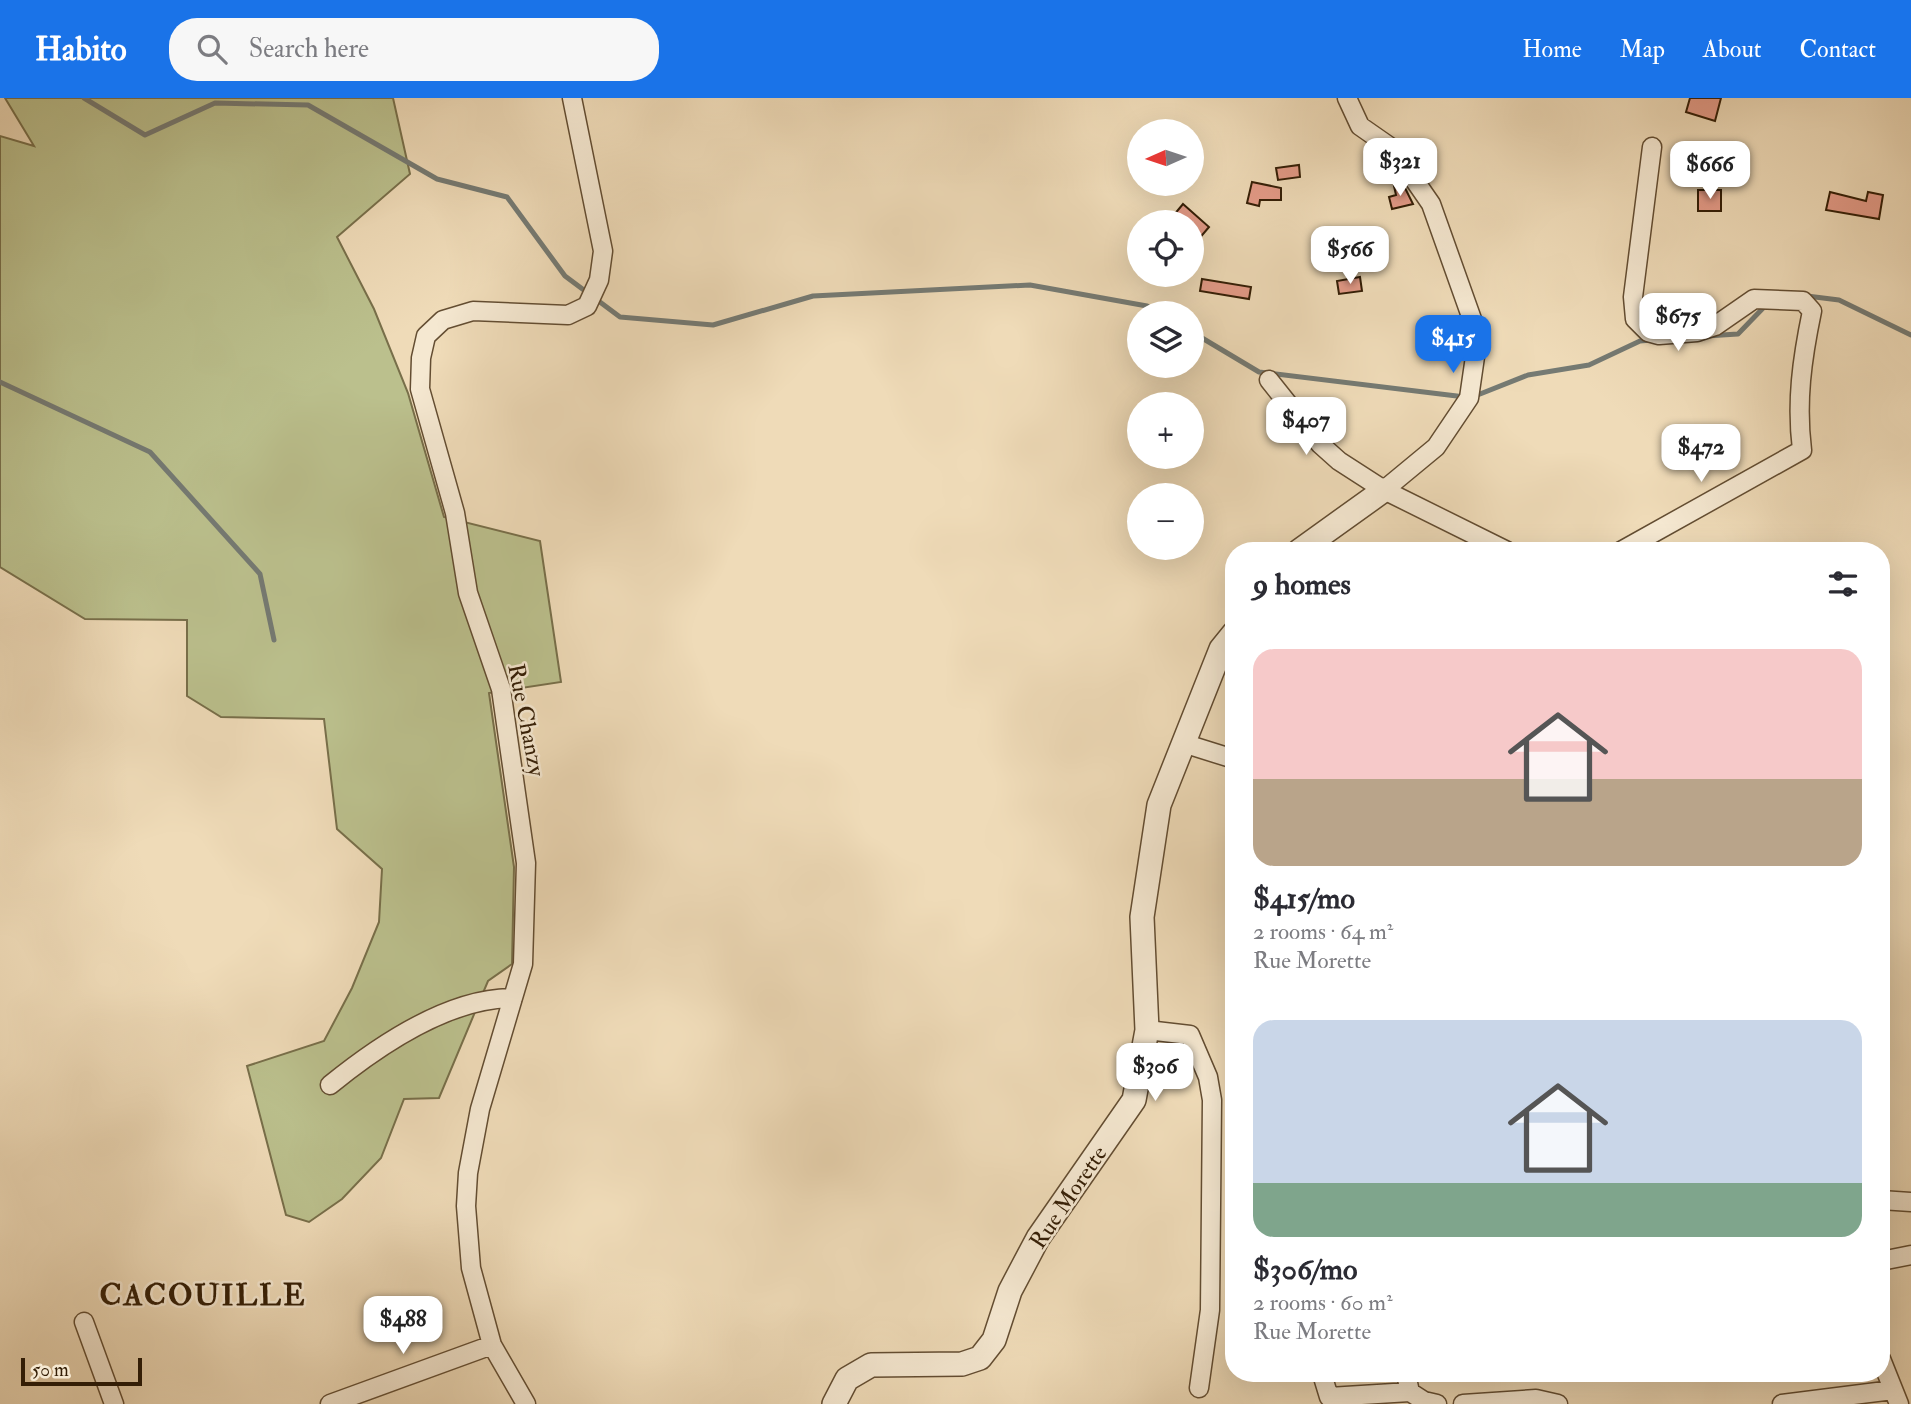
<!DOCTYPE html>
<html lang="en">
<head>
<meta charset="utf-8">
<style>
	:root { --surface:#fff; --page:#f7f7f7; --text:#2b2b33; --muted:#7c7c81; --accent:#1a73e8 }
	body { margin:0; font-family:"IM FELL Double Pica",serif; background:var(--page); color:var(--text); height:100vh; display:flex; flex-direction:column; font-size:26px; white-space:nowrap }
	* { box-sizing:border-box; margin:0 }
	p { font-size:23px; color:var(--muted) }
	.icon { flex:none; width:38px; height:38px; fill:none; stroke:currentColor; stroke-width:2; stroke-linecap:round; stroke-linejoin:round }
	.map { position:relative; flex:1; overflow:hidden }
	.drawer { position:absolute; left:1225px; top:444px; width:665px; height:840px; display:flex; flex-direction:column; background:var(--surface); border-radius:28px; box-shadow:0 7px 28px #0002 }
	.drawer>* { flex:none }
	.needle { width:46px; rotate:267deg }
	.tools { position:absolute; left:1127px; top:21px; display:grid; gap:14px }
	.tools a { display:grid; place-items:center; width:77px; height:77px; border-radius:50%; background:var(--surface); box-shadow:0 7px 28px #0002; font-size:35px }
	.scale { position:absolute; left:21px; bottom:18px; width:121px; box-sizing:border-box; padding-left:7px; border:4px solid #341e06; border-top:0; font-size:19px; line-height:24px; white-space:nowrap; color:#341e06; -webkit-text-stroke:5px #f5e8d1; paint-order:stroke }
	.price { position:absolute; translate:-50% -60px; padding:0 16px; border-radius:14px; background:#fff; color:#222; font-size:23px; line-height:46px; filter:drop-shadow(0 2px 4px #0008) }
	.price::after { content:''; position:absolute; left:50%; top:42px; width:21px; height:16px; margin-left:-10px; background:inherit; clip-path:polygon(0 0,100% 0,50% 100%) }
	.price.active { background:var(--accent); color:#fff }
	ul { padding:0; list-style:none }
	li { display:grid; align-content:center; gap:14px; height:371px; padding:0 28px }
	li span { display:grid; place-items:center; height:217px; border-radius:21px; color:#555 }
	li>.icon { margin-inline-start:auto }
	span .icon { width:126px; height:126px; fill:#fffc; stroke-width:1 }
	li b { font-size:30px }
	h2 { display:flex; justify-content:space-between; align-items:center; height:84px; padding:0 28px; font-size:30px }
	header { display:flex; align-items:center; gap:42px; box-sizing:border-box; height:98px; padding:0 35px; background:var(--accent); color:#fff }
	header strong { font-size:33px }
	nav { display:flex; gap:38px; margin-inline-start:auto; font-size:24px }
	.search { width:490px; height:63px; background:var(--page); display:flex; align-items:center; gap:18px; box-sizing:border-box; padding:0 24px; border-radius:28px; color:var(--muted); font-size:26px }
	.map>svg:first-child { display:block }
</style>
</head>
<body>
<header>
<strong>Habito</strong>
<div class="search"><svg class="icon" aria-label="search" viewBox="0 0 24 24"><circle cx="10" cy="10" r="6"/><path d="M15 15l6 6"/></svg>Search here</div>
<nav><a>Home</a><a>Map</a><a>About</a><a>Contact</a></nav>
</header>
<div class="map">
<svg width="1911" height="1306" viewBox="0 0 1911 1306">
	<rect width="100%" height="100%" fill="#efdbb8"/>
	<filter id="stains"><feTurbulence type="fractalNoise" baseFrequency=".00286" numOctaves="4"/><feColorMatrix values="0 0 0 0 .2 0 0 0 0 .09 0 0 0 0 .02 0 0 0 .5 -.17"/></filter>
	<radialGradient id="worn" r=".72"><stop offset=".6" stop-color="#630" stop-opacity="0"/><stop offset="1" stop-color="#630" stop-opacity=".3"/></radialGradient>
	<path fill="#bbc08d" stroke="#786f4a" stroke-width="2" d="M 5,0 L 393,0 L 410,76 L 337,139 L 374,211 L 408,295 L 444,419 L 540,443 L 561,584 L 489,595 L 514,769 L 512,866 L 488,883 L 439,1000 L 404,1001 L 381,1060 L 342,1101 L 309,1124 L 286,1117 L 247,968 L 324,943 L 352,890 L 379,824 L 382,771 L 337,731 L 324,621 L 221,619 L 187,598 L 187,522 L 85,521 L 0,469 L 0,38 L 34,48 Z"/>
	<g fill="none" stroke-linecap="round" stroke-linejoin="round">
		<path stroke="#757a73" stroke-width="5" d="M 84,0 L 145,37 L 215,5 L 308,7 L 437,81 L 507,99 L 565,178 L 620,219 L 713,227 L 813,198 L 1030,187 L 1147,208 L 1159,215
			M 1807,198 L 1839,202 L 1911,237
			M 1192,234 L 1259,274 L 1465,299
			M 1706,238 L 1738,236 L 1767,206
			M 0,284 L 150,354 L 260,476 L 274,542
			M 1475,298 L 1528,277 L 1589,267 L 1640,243 L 1651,242"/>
	</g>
	<path fill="#e49b88" stroke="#341e06" stroke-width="2" d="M 1690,0 L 1721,0 L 1715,23 L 1686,14 Z
		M 1299,67 L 1300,79 L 1278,82 L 1276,70 Z
		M 1252,84 L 1281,90 L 1281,102 L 1260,102 L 1259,108 L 1247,105 Z
		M 1403,86 L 1413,106 L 1392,111 L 1389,99 L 1396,97 L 1394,88 Z
		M 1698,92 L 1721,92 L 1721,113 L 1698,113 Z
		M 1830,94 L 1866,103 L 1868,94 L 1883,97 L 1879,121 L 1826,112 Z
		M 1183,106 L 1209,129 L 1192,149 L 1192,124 L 1168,124 Z
		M 1360,179 L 1362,193 L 1339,196 L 1337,183 Z
		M 1202,181 L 1251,189 L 1249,201 L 1200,193 Z"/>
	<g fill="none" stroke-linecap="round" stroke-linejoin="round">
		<g stroke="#634d32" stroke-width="21">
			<path id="minor" d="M 1347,0 L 1360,28 L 1393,51 L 1431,106 L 1478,238 L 1469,300 L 1436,349 L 1384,392 L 1507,453
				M 1269,282 L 1320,346 L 1339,363 L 1384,392
				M 1621,453 L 1802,352 C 1796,304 1802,261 1812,213 L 1803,203 L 1754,201 L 1715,228 L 1697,234 L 1659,237 L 1648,234 L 1635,221 L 1633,199 L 1652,49
				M 1186,646 L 1234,661
				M 1147,932 L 1190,937 L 1208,979 L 1212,1002 L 1210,1212 L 1199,1290
				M 330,987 C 378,948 449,900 513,900
				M 1881,1102 L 1911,1104
				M 1881,1163 L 1911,1157
				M 84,1224 L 114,1306
				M 1881,1261 L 1899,1306
				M 1322,1276 L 1329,1299 L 1410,1294
				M 1406,1276 L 1410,1294 L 1424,1303 L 1437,1306
				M 330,1306 L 492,1247
				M 526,1306 L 492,1247 L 471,1170 L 466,1108 L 468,1075 L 480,1011 L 523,866 L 526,765 L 501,591 L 468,495 L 455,415 L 420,291 L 421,260 L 426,238 L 443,222 L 473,213 L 568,217 L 587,208 L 599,182 L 603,153 L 572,0
				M 1463,1306 L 1536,1301 L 1558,1306
				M 1782,1306 L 1893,1292"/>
		</g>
		<g stroke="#634d32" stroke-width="26">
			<path id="tertiary" d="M 1299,453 L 1384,392
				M 834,1306 L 847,1281 L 871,1267 L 962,1266 L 980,1260 L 994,1242 L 1010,1193 L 1038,1140 L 1134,1002 L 1147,932 L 1142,819 L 1159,707 L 1221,551 L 1234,535"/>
		</g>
		<use href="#minor" stroke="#f5e8d1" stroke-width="18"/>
		<use href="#tertiary" stroke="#f5e8d1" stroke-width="23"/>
	</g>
	<g text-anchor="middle" stroke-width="5" stroke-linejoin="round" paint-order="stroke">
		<g font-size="23" fill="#341e06" stroke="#f5e8d1">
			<text transform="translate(527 622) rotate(79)" y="8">Rue Chanzy</text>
			<text transform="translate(1068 1099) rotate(-56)" y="8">Rue Morette</text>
		</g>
		<g font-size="30" font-weight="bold" letter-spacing="2" fill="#341e06" stroke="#f5e8d1">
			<text x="203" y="1207">CACOUILLE</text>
		</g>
	</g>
	<rect width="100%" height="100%" filter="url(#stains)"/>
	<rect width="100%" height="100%" fill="url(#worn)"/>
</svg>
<div class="tools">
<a><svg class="needle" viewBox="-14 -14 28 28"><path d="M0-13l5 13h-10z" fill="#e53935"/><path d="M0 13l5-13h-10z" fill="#7c7c81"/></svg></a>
<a><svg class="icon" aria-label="locate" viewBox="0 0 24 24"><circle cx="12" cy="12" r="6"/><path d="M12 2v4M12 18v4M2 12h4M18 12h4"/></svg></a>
<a><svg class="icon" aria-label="layers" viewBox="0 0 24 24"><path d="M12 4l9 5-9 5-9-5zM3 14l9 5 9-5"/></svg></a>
<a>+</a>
<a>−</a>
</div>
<div class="scale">50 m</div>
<b class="price" style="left:1400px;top:100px">$321</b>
<b class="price" style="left:1710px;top:103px">$666</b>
<b class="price" style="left:1350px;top:188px">$566</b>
<b class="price" style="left:1678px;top:255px">$675</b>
<b class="price active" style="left:1453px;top:277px">$415</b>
<b class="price" style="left:1306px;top:359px">$407</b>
<b class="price" style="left:1701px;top:386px">$472</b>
<b class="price" style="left:1155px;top:1005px">$306</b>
<b class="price" style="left:403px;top:1258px">$488</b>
<section class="drawer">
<h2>9 homes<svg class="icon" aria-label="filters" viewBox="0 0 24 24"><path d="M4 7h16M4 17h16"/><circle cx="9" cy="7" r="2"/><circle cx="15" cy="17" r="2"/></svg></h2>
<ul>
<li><span style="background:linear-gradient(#f6c9c9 60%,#b9a48a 0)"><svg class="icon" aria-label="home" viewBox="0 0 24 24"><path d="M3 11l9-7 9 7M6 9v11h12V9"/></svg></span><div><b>$415/mo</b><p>2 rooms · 64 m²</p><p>Rue Morette</p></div></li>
<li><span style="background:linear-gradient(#c9d6e8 75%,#7fa58c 0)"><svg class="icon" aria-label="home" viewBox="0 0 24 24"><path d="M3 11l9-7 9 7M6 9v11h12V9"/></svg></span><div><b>$306/mo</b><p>2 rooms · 60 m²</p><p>Rue Morette</p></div></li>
</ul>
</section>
</div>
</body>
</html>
